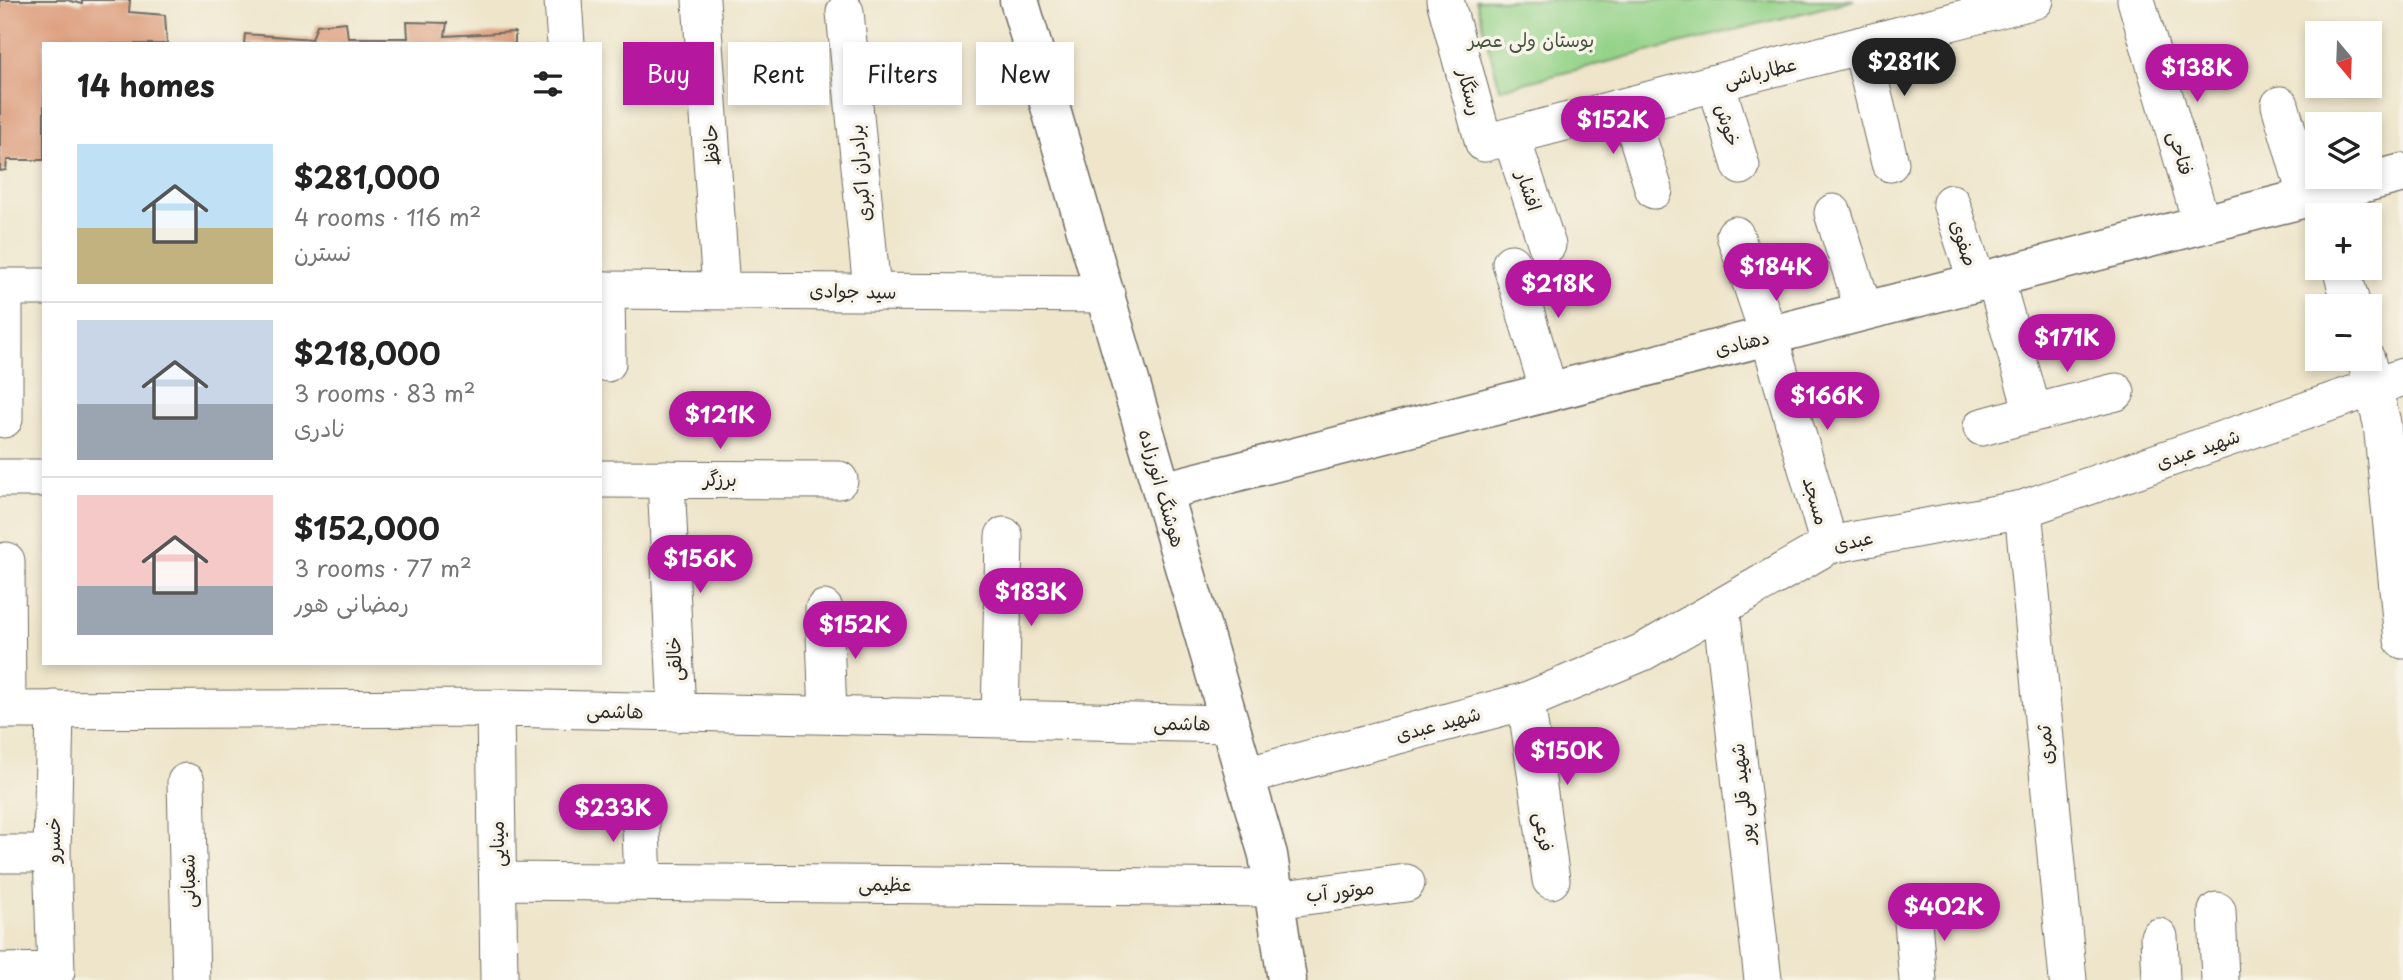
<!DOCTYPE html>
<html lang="en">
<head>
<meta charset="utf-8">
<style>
	:root { --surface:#fff; --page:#f6f6f6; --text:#222; --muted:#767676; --line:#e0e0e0; --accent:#b5179e }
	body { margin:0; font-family:"Playpen Sans","Playpen Sans Arabic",sans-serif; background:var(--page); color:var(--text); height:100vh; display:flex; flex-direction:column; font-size:26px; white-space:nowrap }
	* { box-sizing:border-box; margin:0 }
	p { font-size:23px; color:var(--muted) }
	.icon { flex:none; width:38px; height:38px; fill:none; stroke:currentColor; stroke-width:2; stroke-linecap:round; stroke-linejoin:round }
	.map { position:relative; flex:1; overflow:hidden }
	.panel { position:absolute; left:42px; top:42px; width:560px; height:623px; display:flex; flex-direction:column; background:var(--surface); border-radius:0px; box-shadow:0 4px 10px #0003 }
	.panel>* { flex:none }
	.hud { position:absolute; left:623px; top:42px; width:665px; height:63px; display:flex; gap:14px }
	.needle { width:46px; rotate:161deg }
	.fabs { position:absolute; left:2305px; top:21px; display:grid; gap:14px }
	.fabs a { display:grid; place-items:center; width:77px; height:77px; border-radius:0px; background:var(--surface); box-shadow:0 4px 10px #0003; font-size:35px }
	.price { position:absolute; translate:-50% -60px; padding:0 16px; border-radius:24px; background:var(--accent); color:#fff; font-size:23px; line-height:46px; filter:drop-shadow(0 2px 4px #0008) }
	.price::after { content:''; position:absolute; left:50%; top:42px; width:21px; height:16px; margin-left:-10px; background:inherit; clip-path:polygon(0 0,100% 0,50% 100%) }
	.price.selected { background:#222; color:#fff }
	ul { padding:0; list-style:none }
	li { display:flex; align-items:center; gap:21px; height:175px; padding:0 35px }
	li+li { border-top:2px solid var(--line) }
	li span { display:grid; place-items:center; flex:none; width:196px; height:140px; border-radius:0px; color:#555 }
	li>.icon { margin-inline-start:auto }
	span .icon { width:84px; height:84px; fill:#fffc; stroke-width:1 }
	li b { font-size:30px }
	h2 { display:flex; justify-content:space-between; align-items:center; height:84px; padding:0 35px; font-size:30px }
	.chip { padding:0 24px; border-radius:0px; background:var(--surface); box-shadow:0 4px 10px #0003; font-size:24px; line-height:63px }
	.chip.selected { background:var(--accent); color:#fff }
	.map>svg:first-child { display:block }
</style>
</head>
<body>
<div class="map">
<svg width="2403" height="980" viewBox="0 0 2403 980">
	<rect width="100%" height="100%" fill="#f7f3e8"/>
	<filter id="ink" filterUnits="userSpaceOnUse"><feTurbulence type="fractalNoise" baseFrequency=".0143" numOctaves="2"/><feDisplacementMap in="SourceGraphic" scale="14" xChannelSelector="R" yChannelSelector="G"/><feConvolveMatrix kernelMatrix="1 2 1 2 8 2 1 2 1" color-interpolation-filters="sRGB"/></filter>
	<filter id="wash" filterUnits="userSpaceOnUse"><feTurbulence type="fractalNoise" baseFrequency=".00686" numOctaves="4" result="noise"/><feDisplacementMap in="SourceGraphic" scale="28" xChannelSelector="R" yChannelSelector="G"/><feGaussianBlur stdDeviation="1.57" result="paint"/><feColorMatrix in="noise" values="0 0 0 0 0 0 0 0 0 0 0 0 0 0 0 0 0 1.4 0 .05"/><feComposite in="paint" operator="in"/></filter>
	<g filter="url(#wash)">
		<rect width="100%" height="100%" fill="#eee5ca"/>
		<path fill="#94d389" stroke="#607f5a" stroke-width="2" d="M 1476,0 L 1854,0 L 1500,89 Z"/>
		<g id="blocks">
			<path fill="#dc9977" d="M 0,0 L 67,0 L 82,4 L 82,0 L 130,0 L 129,12 L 165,15 L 167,44 L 44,44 L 44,160 L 7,160 L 6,170 L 0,171 Z
				M 346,22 L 348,38 L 408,38 L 407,22 L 447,23 L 445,36 L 515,32 L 515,44 L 244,44 L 245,34 L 312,39 L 317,25 Z"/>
		</g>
	</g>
	<g filter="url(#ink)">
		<use href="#blocks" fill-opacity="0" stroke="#6f6c63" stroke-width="2"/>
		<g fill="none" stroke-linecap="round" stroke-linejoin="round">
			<g stroke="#6f6c63" stroke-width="39">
				<path id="street" d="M 563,0 L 566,44
					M 701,0 L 721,289
					M 1445,0 L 1484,143 L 2035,0
					M 2136,0 L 2202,225
					M 845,12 L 872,291
					M 1861,45 L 1890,163
					M 1716,83 L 1741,166
					M 2280,105 L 2307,198
					M 1628,106 L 1654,190
					M 1511,136 L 1547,245
					M 1951,203 L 1977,282
					M 1833,213 L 1864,311
					M 1735,235 L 1769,336 L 1829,545
					M 1511,263 L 1549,392
					M 2341,268 L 2352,306
					M 0,287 L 44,287
					M 4,287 L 4,419
					M 600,290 L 1106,294
					M 606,290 L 607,363
					M 2366,359 L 2382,423 L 2403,640
					M 2033,413 L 2116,392
					M 1982,427 L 2033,413 L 1995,278
					M 0,478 L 44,478
					M 600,479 L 839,480
					M 666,479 L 677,713
					M 2023,509 L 2068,980
					M 6,561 L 7,710
					M 1721,607 L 1763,980
					M 824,609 L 828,715
					M 1526,701 L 1551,880
					M 495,708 L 499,980
					M 0,710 L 495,708 L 1230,724
					M 1000,719 L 1004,536
					M 1245,776 L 1526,701 L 1643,652 L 1829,545 L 2023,509 L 2403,377
					M 186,782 L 191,980
					M 640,803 L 643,882
					M 0,854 L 52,854
					M 498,881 L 1273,888
					M 1275,900 L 1406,883
					M 1912,910 L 1918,980
					M 2217,911 L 2220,980
					M 2159,937 L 2161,980
					M 0,972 L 56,971 L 52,854 L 55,709"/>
			</g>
			<g stroke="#6f6c63" stroke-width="41">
				<path id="secondary" d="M 1019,0 L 1268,855 L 1287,980
					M 1163,491 L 2403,173"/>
			</g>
			<use href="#street" stroke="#fff" stroke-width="37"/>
			<use href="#secondary" stroke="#fff" stroke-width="38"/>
		</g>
	</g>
	<g text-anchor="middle" stroke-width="7" stroke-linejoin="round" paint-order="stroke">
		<g font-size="19" fill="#455542" stroke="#f7f3e8">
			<text x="1531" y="47">بوستان ولی عصر</text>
		</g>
		<g font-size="19" fill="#2b2b2b" stroke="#f7f3e8">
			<text transform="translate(1760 72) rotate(-14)" y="7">عطارباشی</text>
			<text transform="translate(1470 92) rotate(75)" y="7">رستگار</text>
			<text transform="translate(1728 125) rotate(73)" y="7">خوش</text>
			<text transform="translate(711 145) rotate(-94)" y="7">حافظ</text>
			<text transform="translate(2181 153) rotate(74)" y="7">فتاحی</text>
			<text transform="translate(860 173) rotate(-95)" y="7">برادران اکبری</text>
			<text transform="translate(1529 191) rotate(72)" y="7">افشار</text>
			<text transform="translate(1964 243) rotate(72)" y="7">صفوی</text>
			<text transform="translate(853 291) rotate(1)" y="7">سید جوادی</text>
			<text transform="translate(1742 343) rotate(-14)" y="7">دهنادی</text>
			<text transform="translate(2198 449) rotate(-19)" y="7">شهید عبدی</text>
			<text x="720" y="486">برزگر</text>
			<text transform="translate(1162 488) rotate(74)" y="7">هوشنگ انورزاده</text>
			<text transform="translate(1816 501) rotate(74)" y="7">مسجد</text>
			<text transform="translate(1853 541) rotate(-12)" y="7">عبدی</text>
			<text transform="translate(674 659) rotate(-93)" y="7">خالقی</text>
			<text transform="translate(615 711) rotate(1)" y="7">هاشمی</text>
			<text transform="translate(1182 723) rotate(1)" y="7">هاشمی</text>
			<text transform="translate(1438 724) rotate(-15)" y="7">شهید عبدی</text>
			<text transform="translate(2045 745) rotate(-95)" y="7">ثمری</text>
			<text transform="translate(1742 794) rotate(-96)" y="7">شهید قلی پور</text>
			<text transform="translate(1544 832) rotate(82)" y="7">فرعی</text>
			<text transform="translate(53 840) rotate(-90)" y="7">خسرو</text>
			<text transform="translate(497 844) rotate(-91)" y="7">مینایی</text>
			<text transform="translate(188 881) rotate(-91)" y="7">شعبانی</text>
			<text transform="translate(885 884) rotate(1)" y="7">عظیمی</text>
			<text transform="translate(1340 891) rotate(-7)" y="7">موتور آب</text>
		</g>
	</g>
</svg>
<div class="fabs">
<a><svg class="needle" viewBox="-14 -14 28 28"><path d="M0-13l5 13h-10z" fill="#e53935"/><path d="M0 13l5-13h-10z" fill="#767676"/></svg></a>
<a><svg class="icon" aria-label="layers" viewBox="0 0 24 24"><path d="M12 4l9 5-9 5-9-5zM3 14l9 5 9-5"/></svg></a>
<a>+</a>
<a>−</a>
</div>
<b class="price selected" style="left:1904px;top:98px">$281K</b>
<b class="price" style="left:2197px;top:104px">$138K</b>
<b class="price" style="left:1613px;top:156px">$152K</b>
<b class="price" style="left:1776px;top:303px">$184K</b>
<b class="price" style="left:1558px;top:320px">$218K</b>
<b class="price" style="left:2067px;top:374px">$171K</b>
<b class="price" style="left:1827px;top:432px">$166K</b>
<b class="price" style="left:720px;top:451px">$121K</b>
<b class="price" style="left:700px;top:595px">$156K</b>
<b class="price" style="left:1031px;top:628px">$183K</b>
<b class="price" style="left:855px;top:661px">$152K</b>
<b class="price" style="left:1567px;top:787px">$150K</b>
<b class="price" style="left:613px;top:844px">$233K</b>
<b class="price" style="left:1944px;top:943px">$402K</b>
<div class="hud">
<a class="chip selected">Buy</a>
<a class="chip">Rent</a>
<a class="chip">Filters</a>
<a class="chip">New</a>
</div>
<section class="panel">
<h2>14 homes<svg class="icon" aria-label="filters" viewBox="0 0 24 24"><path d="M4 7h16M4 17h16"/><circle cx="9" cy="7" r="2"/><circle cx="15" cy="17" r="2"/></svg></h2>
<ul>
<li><span style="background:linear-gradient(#bfe0f5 60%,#c2b280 0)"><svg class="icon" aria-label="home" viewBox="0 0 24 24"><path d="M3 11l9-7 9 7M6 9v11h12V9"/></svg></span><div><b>$281,000</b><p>4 rooms · 116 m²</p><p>نسترن</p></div></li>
<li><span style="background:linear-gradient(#c9d6e8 60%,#9aa5b1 0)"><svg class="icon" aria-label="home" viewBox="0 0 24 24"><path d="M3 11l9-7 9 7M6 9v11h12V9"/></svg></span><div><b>$218,000</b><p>3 rooms · 83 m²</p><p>نادری</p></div></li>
<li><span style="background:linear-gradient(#f6c9c9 65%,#9aa5b1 0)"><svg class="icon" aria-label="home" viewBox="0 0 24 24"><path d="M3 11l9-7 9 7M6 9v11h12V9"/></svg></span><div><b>$152,000</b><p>3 rooms · 77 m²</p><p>رمضانی هور</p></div></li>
</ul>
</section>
</div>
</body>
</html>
